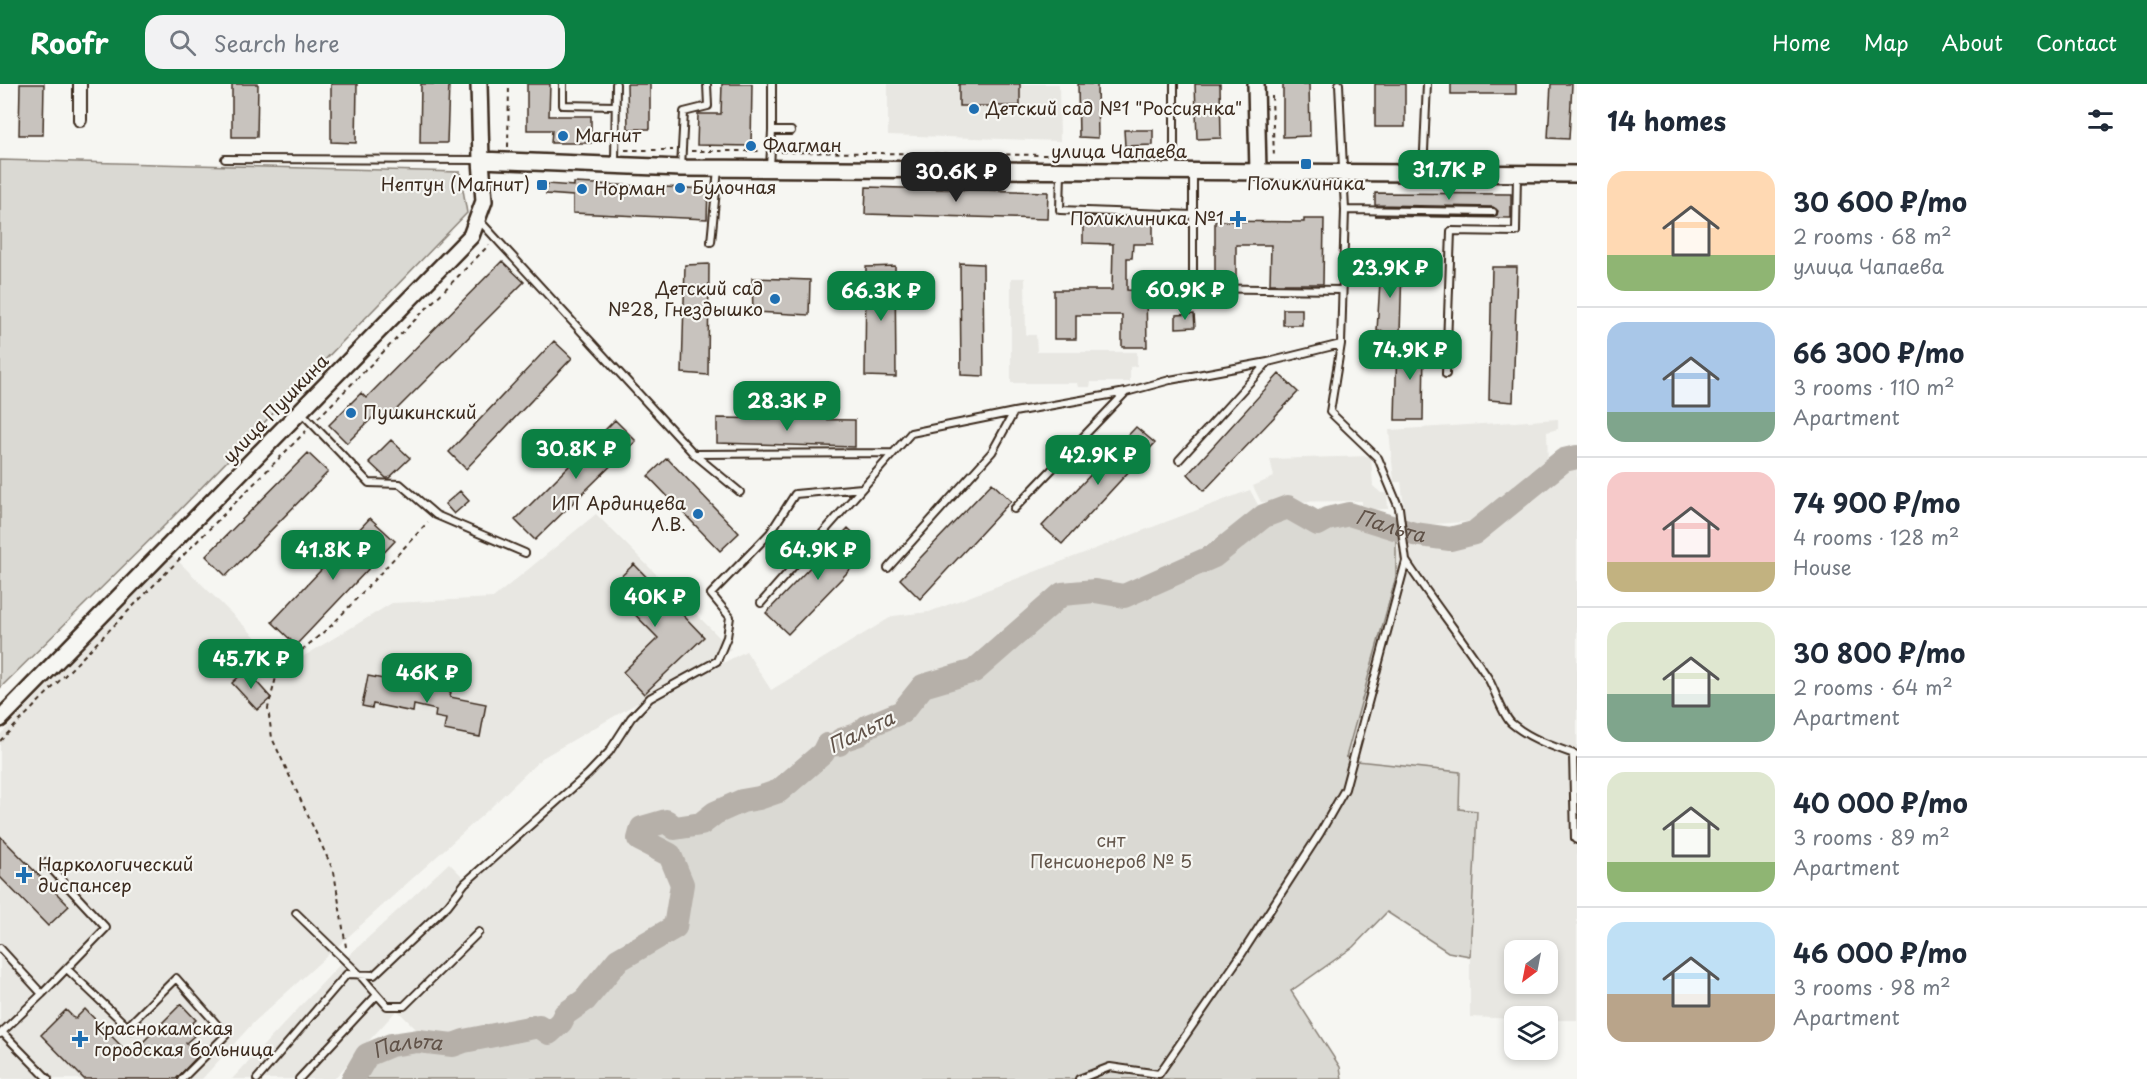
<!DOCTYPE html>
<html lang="en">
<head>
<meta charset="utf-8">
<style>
	:root { --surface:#fff; --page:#f2f2f3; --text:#1f2937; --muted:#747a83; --line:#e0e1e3; --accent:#0b8043 }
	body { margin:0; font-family:"Playpen Sans",sans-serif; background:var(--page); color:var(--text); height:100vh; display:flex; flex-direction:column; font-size:22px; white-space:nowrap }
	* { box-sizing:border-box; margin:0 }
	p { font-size:20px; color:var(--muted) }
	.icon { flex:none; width:33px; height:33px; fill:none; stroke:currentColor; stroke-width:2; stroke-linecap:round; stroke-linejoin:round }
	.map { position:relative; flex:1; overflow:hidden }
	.sheet { display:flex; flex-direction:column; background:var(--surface); width:570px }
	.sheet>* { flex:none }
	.needle { width:39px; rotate:212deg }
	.tools { position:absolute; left:1504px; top:856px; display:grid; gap:12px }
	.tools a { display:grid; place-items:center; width:54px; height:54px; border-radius:12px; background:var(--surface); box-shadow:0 3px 9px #0003; font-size:30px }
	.price { position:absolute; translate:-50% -51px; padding:0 14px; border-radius:12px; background:var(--accent); color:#fff; font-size:20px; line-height:39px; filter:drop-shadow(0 2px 3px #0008) }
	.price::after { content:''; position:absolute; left:50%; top:36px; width:18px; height:14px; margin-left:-9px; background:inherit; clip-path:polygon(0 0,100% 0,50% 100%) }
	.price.selected { background:#222; color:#fff }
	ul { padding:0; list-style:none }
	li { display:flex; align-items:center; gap:18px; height:150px; padding:0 30px }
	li+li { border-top:2px solid var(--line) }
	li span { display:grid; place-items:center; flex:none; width:168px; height:120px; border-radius:18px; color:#555 }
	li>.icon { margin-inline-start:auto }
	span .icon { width:72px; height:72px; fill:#fffc; stroke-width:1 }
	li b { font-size:26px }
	h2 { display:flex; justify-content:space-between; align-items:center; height:72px; padding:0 30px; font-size:26px }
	header { display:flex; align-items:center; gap:36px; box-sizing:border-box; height:84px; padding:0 30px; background:var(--accent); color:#fff }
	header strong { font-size:28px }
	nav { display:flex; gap:33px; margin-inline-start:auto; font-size:21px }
	.search { width:420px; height:54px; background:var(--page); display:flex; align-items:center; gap:15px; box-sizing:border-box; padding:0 21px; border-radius:18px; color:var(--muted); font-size:22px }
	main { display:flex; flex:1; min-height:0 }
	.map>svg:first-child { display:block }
</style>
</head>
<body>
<header>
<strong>Roofr</strong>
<div class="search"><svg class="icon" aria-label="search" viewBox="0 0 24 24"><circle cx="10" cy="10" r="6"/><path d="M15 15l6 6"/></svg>Search here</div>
<nav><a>Home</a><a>Map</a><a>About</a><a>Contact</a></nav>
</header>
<main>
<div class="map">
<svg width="1577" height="995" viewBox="0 0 1577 995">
	<rect width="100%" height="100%" fill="#f6f6f2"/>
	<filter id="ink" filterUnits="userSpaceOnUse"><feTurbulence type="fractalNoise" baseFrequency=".0167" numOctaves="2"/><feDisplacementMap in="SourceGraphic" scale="12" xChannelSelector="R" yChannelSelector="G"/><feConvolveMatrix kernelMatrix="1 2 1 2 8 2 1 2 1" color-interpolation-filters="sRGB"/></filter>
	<g filter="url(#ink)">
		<path fill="#e8e7e2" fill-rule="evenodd" d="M 888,0 L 1059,0 L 1060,57 L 888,51 Z
			M 1011,194 L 1025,194 L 1026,251 L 1036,251 L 1037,268 L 1137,268 L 1137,282 L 1130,283 L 1130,298 L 1091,298 L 1090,303 L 1078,303 L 1077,299 L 1011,299 Z
			M 1558,335 L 1558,345 L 1547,348 L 1548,381 L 1478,437 L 1406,442 L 1401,398 L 1394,398 L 1389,346 Z
			M 1371,372 L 1373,402 L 1381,409 L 1387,409 L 1388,425 L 1362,426 L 1362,417 L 1261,418 L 1253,402 L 1274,393 L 1270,375 Z
			M 1568,384 L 1577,384 L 1577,936 L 1548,936 L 1548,933 L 1515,933 L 1515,935 L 1470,933 L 1470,872 L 1477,727 L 1459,725 L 1346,673 L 1396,493 L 1396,467 L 1410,454 L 1465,458 L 1491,447 ZM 1515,867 L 1548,867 L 1548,900 L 1515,900 Z
			M 1250,406 L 1264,432 L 1214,472 L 1124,512 L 1095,507 L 1062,510 L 974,587 L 923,602 L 902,628 L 868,642 L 859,650 L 842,656 L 839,660 L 827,661 L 823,669 L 779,707 L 759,714 L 742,717 L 715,729 L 701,740 L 675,744 L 639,755 L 670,771 L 682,800 L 675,843 L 618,876 L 585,916 L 565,930 L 561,938 L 549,949 L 464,957 L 453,961 L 429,958 L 397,926 L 334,995 L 232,995 L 346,874 L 449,779 L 465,795 L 572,702 L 606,667 L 627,629 L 746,567 L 771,606 L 893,532 L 929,528 Z
			M 596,430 L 731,565 L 542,674 L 488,726 L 254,938 L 202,995 L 0,995 L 0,651 L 172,471 L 286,583 L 392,519 L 493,514 Z"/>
		<path fill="#dad9d3" stroke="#8a8278" stroke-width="1.5" d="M 0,76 L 460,88 L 467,129 L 168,438 L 0,604 Z
			M 1288,423 L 1318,440 C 1348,423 1365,435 1396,445 L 1396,493 L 1346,673 L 1357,677 L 1460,688 L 1459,725 L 1477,727 L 1470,872 L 1448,868 L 1387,828 L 1353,863 L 1291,907 L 1340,983 L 1342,995 L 353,995 L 367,971 L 391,961 L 418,957 L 453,961 L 464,957 L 539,942 L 549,949 L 561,938 L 565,930 L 585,916 L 618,876 L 675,842 L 682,800 L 670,771 L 639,755 L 642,744 L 666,737 L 675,744 L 701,740 L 715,729 L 742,717 L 759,714 L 779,707 L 823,669 L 827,661 L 839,660 L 841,656 L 860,650 L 868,642 L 902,628 L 923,602 L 974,587 L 1062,510 L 1095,507 L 1124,512 L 1214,472 L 1264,432 Z"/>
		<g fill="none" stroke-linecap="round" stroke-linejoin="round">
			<path stroke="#b6b0a9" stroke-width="24" id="s1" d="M 353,995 L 367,971 L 391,961 L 418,957 L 453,961 L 464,957 L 539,942 L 549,949 L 561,938 L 565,930 L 585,916 L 618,876 L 675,843 L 682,800 L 670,771 L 639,755 L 642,744 L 666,737 L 675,744 L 701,740 L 715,729 L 742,717 L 759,714 L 779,707 L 823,669 L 827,661 L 839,660 L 841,656 L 859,650 L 868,642 L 902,628 L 923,602 L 974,587 L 1062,510 L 1095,507 L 1124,512 L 1214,472 L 1264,432 L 1288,423 L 1318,440 L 1327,435 L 1349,430 L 1414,450 L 1450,455 L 1474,449 L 1564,376 L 1577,373"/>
		</g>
		<path fill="#c8c3be" stroke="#3b2a1e" stroke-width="1.5" d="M 20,0 L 44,0 L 43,51 L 19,51 Z
			M 232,0 L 258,0 L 257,53 L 232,53 Z
			M 331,0 L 357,0 L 356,59 L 331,58 Z
			M 421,0 L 449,0 L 447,59 L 420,59 Z
			M 527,0 L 550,0 L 549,32 L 591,32 L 591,59 L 551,59 L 552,46 L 527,46 Z
			M 627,0 L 650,0 L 650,45 L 628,45 Z
			M 722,0 L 752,0 L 751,62 L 697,61 L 698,30 L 721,30 Z
			M 959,0 L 1020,0 L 1020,22 L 959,22 Z
			M 1078,0 L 1097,0 L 1098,54 L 1079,53 Z
			M 1195,0 L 1220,0 L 1221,54 L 1197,55 Z
			M 1283,0 L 1309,0 L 1310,52 L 1283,53 Z
			M 1375,0 L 1405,0 L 1405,43 L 1375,43 Z
			M 1451,0 L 1516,0 L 1516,10 L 1451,10 Z
			M 1551,0 L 1572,0 L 1569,55 L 1548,54 Z
			M 1124,46 L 1153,46 L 1153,61 L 1125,62 Z
			M 574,99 L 708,105 L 707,135 L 573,129 L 573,112 L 546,110 L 547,100 L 574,102 Z
			M 866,103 L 1048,108 L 1047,135 L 865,130 Z
			M 1375,109 L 1511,110 L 1511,134 L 1375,132 L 1493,133 L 1497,131 L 1498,127 L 1493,123 L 1375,121 Z
			M 1083,132 L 1153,135 L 1153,160 L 1133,160 L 1132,174 L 1127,174 L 1127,206 L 1146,207 L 1147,263 L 1122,263 L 1122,231 L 1076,231 L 1076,255 L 1054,255 L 1054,206 L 1112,206 L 1113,160 L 1083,159 Z
			M 1304,135 L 1324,135 L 1323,200 L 1270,200 L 1271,161 L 1236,161 L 1236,196 L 1215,196 L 1215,137 L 1304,138 Z
			M 502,177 L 524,198 L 388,334 L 380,326 L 347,359 L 329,341 L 361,309 L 366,314 Z
			M 960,179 L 983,180 L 984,292 L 961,291 Z
			M 709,180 L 708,291 L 682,289 L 685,181 Z
			M 1381,181 L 1402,182 L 1400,249 L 1377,247 Z
			M 895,182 L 896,293 L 865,292 L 866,183 Z
			M 1492,183 L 1517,183 L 1513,318 L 1489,316 Z
			M 752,194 L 810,196 L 809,231 L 753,228 Z
			M 1283,225 L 1302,225 L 1302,241 L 1283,241 Z
			M 1194,230 L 1195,243 L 1176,244 L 1176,231 Z
			M 554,257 L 572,274 L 466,385 L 449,368 Z
			M 1397,258 L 1424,258 L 1423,336 L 1395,336 Z
			M 1279,290 L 1298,308 L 1204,407 L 1188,390 Z
			M 717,334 L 855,336 L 855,363 L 717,359 Z
			M 615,336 L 636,357 L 535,456 L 515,436 Z
			M 1136,343 L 1155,359 L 1062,460 L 1042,442 Z
			M 391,356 L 410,374 L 389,394 L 386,394 L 369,378 Z
			M 308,369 L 328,388 L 226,492 L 206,472 Z
			M 667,374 L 739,449 L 720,467 L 648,392 Z
			M 992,399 L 1011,417 L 920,515 L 900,495 Z
			M 460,407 L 469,417 L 454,430 L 445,420 Z
			M 370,434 L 395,457 L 296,561 L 272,538 Z
			M 848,444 L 870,465 L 788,550 L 766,529 Z
			M 634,480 L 704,553 L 644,610 L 623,588 L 658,554 L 609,504 Z
			M 246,586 L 271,614 L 257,626 L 232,599 Z
			M 368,592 L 451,608 L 450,613 L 486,620 L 480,653 L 444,646 L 446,635 L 435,633 L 436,626 L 414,621 L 413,628 L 373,620 L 372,624 L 362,622 Z
			M 0,752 L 69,822 L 48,842 L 0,793 Z
			M 181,920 L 196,936 L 187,944 L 194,952 L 186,959 L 198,972 L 176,995 L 84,995 L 41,951 L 66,926 L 75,935 L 85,925 L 130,971 Z"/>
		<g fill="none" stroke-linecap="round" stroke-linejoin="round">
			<g stroke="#3b2a1e" stroke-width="10">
				<path id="service" d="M 563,0 L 563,21 L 616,22
					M 772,47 L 772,0
					M 225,75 L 479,76
					M 615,80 L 616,0
					M 681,83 L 684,28 L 708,22 L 707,0
					M 770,83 L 772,47 L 791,47
					M 1174,86 L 1174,0
					M 1061,88 L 1060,126 L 1193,131
					M 1193,88 L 1193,204 L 1342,206
					M 1423,89 L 1427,0
					M 1345,126 L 1493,128
					M 479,136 L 694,370 L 740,408
					M 711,158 L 718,85
					M 1446,290 L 1451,147 L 1516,148 L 1517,90
					M 300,327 L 369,399 L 400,400 L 436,431 L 525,469
					M 694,370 L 893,369
					M 1179,376 L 1268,278 L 1341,260 L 1345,126 L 1339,0
					M 1014,425 L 1126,308 L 1170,296 L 1268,278
					M 1406,477 C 1432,517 1462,554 1488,594 C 1495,606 1502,630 1511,639 C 1530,655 1554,663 1577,671
					M 888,484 L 992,368 L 1014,328 L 1126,308
					M 761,519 L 911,349 L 1014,328
					M 1573,670 L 1575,755 L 1577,756
					M 296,829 L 359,890 L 387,922 L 404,922 L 479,848
					M 0,864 L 42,910 L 0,950
					M 67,885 L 131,946
					M 42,910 L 106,844 L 46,779
					M 127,943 L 176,894 L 226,951 L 182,995
					M 2,948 L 48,995
					M 257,995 L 347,890 L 374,891 L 448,821 L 465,799 L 588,690 L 609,668 L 631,634 L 650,614 L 717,577 L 727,553 L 730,533 L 711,510 L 770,449 L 795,410 L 862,404
					M 299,995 L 376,912
					M 1079,995 L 1110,983 L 1159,990 L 1241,871 L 1320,749 L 1345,705 L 1406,477 L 1399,424 L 1378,374 L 1330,328 L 1341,260"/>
			</g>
			<g stroke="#3b2a1e" stroke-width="16">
				<path id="minor" d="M 80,36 L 80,0"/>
			</g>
			<g stroke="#3b2a1e" stroke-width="20">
				<path id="tertiary" d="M 1256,0 L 1258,88
					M 481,76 L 681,84 L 1577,90
					M 0,635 L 471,152 L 484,117 L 481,76 L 479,0"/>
			</g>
			<path stroke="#3b2a1e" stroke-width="2" stroke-dasharray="4.5 4.5" stroke-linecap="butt" d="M 1272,12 L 1274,75
				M 508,63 L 509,0
				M 625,66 L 673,66
				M 691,67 L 760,67
				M 781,68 L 1048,71
				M 318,334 L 489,161
				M 0,657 L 306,347
				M 346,863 L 334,788 L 272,654 L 268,624 L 278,586 L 332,541 L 428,438"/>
			<use href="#service" stroke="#f6f6f2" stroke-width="6"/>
			<use href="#minor" stroke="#f6f6f2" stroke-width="12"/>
			<use href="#tertiary" stroke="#f6f6f2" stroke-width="15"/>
		</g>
	</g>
	<g fill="#1f6fb2" stroke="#f6f6f2" stroke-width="2">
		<circle cx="974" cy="25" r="6"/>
		<circle cx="563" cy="52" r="6"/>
		<circle cx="751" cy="62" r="6"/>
		<rect x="1300" y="74" width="12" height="12" rx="3"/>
		<rect x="536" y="95" width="12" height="12" rx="3"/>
		<circle cx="680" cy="104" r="6"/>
		<circle cx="582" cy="105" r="6"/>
		<path d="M1235 126h6v6h6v6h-6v6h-6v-6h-6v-6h6z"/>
		<circle cx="775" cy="215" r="6"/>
		<circle cx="351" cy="329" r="6"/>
		<circle cx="698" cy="430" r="6"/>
		<path d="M21 782h6v6h6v6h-6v6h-6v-6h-6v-6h6z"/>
		<path d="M77 946h6v6h6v6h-6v6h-6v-6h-6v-6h6z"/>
	</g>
	<g text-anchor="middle" stroke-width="4.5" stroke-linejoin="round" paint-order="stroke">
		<g font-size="18" fill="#3b2a1e" stroke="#f6f6f2" text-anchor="start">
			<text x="986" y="31">Детский сад №1 "Россиянка"</text>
			<text x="575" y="58">Магнит</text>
			<text x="763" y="68">Флагман</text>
			<text x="1306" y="106" text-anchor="middle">Поликлиника</text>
			<text x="530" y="107" text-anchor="end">Нептун (Магнит)</text>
			<text x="692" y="110">Булочная</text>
			<text x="594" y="111">Норман</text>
			<text x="1224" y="141" text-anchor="end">Поликлиника №1</text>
			<text x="763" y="211" text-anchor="end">Детский сад<tspan x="763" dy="21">№28, Гнездышко</tspan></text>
			<text x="363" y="335">Пушкинский</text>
			<text x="686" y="426" text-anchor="end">ИП Ардинцева<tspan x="686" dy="21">Л.В.</tspan></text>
			<text x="38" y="787">Наркологический<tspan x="38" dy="21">диспансер</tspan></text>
			<text x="94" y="951">Краснокамская<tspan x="94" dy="21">городская больница</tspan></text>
		</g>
		<g font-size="18" fill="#3b2a1e" stroke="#f6f6f2">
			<text x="1119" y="74">улица Чапаева</text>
			<text transform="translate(276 325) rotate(-46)" y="6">улица Пушкина</text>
		</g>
		<g font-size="18" fill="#63564b" stroke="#f6f6f2">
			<text x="1111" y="763">снт<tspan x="1111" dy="21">Пенсионеров № 5</tspan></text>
		</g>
		<g font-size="20" font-style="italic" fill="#605248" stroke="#f6f6f2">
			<text dy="7" stroke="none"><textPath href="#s1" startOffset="1370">Пальта</textPath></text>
			<text transform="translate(861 648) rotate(-26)" y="7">Пальта</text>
			<text dy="7" stroke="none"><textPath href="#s1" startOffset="70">Пальта</textPath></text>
		</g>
	</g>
</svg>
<div class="tools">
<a><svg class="needle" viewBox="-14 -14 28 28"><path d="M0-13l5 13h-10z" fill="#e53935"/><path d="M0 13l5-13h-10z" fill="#747a83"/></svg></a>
<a><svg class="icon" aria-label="layers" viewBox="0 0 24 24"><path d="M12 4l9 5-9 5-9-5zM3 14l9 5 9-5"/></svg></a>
</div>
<b class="price" style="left:1449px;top:117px">31.7K ₽</b>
<b class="price selected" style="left:956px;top:119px">30.6K ₽</b>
<b class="price" style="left:1390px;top:215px">23.9K ₽</b>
<b class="price" style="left:1185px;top:237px">60.9K ₽</b>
<b class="price" style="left:881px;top:238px">66.3K ₽</b>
<b class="price" style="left:1410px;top:297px">74.9K ₽</b>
<b class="price" style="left:787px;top:348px">28.3K ₽</b>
<b class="price" style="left:576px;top:396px">30.8K ₽</b>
<b class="price" style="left:1098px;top:402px">42.9K ₽</b>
<b class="price" style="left:333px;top:497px">41.8K ₽</b>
<b class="price" style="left:818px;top:497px">64.9K ₽</b>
<b class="price" style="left:655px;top:544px">40K ₽</b>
<b class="price" style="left:251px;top:606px">45.7K ₽</b>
<b class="price" style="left:427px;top:620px">46K ₽</b>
</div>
<section class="sheet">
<h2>14 homes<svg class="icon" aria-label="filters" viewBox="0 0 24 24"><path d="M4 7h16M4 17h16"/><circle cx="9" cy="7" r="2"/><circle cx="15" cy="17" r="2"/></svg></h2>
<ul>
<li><span style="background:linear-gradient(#ffd9b3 70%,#8fb573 0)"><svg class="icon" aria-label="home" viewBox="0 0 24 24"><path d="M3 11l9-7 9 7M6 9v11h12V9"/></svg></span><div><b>30 600 ₽/mo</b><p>2 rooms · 68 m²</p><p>улица Чапаева</p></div></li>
<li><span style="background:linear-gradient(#a9c7e8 75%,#7fa58c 0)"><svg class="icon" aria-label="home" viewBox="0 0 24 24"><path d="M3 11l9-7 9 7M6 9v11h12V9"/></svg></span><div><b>66 300 ₽/mo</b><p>3 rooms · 110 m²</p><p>Apartment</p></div></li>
<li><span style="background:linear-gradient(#f6c9c9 75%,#c2b280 0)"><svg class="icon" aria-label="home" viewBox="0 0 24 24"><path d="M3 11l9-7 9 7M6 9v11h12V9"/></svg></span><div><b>74 900 ₽/mo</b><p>4 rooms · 128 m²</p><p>House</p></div></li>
<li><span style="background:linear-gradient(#dfe7d0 60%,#7fa58c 0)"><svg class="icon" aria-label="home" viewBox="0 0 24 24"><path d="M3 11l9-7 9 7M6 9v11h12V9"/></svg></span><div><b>30 800 ₽/mo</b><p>2 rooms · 64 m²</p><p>Apartment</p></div></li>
<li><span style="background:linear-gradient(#dfe7d0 75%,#8fb573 0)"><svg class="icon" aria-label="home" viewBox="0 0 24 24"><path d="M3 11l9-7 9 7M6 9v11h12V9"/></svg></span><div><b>40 000 ₽/mo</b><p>3 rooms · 89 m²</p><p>Apartment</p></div></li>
<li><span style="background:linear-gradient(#bfe0f5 60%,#b9a48a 0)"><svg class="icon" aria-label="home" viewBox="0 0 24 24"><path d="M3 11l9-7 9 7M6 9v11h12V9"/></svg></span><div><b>46 000 ₽/mo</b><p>3 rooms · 98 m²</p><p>Apartment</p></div></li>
</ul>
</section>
</main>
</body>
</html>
